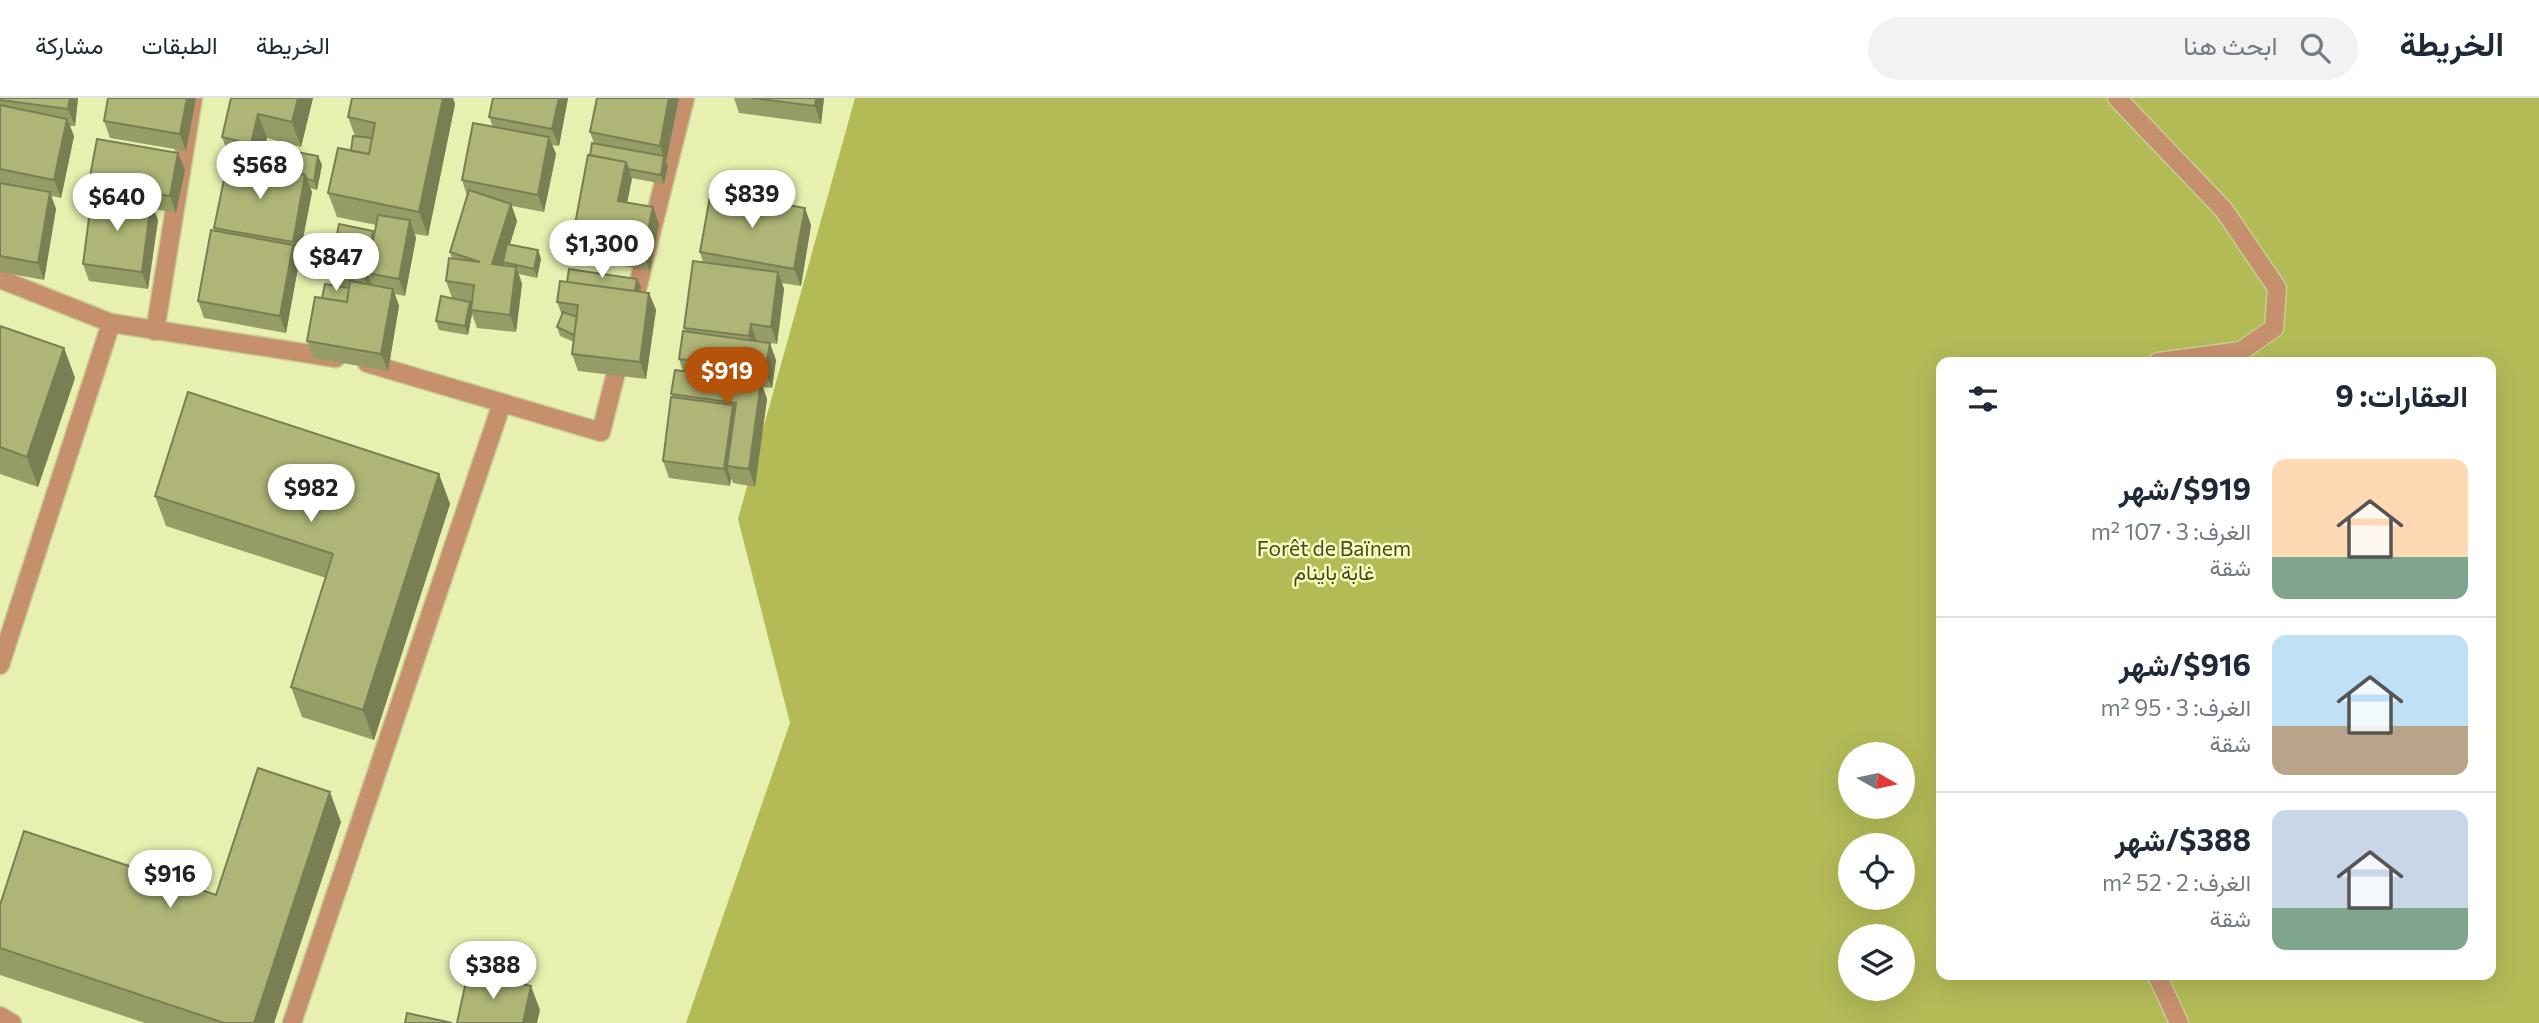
<!DOCTYPE html>
<html lang="ar">
<head>
<meta charset="utf-8">
<style>
	:root { --surface:#fff; --page:#f2f2f3; --text:#1f2937; --muted:#747a83; --line:#e0e1e3; --accent:#b45309 }
	body { margin:0; font-family:Commissioner,Vazirmatn,sans-serif; background:var(--page); color:var(--text); direction:rtl; height:100vh; display:flex; flex-direction:column; font-size:26px; white-space:nowrap }
	* { box-sizing:border-box; margin:0 }
	p { font-size:23px; color:var(--muted) }
	.icon { flex:none; width:38px; height:38px; fill:none; stroke:currentColor; stroke-width:2; stroke-linecap:round; stroke-linejoin:round }
	.map { position:relative; flex:1; overflow:hidden; direction:ltr }
	.drawer { position:absolute; left:1936px; top:259px; width:560px; height:623px; display:flex; flex-direction:column; background:var(--surface); border-radius:14px; box-shadow:0 7px 28px #0002; direction:rtl }
	.drawer>* { flex:none }
	.needle { width:46px; rotate:99deg }
	.tools { position:absolute; left:1838px; top:644px; display:grid; gap:14px }
	.tools a { display:grid; place-items:center; width:77px; height:77px; border-radius:50%; background:var(--surface); box-shadow:0 7px 28px #0002; font-size:35px }
	.price { position:absolute; translate:-50% -60px; padding:0 16px; border-radius:24px; background:#fff; color:#222; font-size:23px; line-height:46px; filter:drop-shadow(0 2px 4px #0008) }
	.price::after { content:''; position:absolute; left:50%; top:42px; width:21px; height:16px; margin-left:-10px; background:inherit; clip-path:polygon(0 0,100% 0,50% 100%) }
	.price.selected { background:var(--accent); color:#fff }
	ul { padding:0; list-style:none }
	li { display:flex; align-items:center; gap:21px; height:175px; padding:0 28px }
	li+li { border-top:2px solid var(--line) }
	li span { display:grid; place-items:center; flex:none; width:196px; height:140px; border-radius:14px; color:#555 }
	li>.icon { margin-inline-start:auto }
	span .icon { width:84px; height:84px; fill:#fffc; stroke-width:1 }
	li b { font-size:30px }
	h2 { display:flex; justify-content:space-between; align-items:center; height:84px; padding:0 28px; font-size:30px }
	header { display:flex; align-items:center; gap:42px; box-sizing:border-box; height:98px; padding:0 35px; background:var(--surface); border-bottom:2px solid var(--line) }
	header strong { font-size:33px }
	nav { display:flex; gap:38px; margin-inline-start:auto; font-size:24px }
	.search { width:490px; height:63px; background:var(--page); display:flex; align-items:center; gap:18px; box-sizing:border-box; padding:0 24px; border-radius:38px; color:var(--muted); font-size:26px }
	.map>svg:first-child { display:block }
</style>
</head>
<body>
<header>
<strong>الخريطة</strong>
<div class="search"><svg class="icon" aria-label="search" viewBox="0 0 24 24"><circle cx="10" cy="10" r="6"/><path d="M15 15l6 6"/></svg>ابحث هنا</div>
<nav><a>الخريطة</a><a>الطبقات</a><a>مشاركة</a></nav>
</header>
<div class="map">
<svg width="2539" height="925" viewBox="0 0 2539 925">
	<rect width="100%" height="100%" fill="#e8f0af"/>
	<path fill="#b3bb57" fill-rule="evenodd" d="M 855,0 L 2539,0 L 2539,925 L 686,925 L 790,625 L 738,421 ZM 1941,264 L 2490,264 L 2490,877 L 1941,877 ZM 1850,656 L 1902,656 L 1902,709 L 1850,709 ZM 1850,747 L 1902,747 L 1902,800 L 1850,800 ZM 1850,838 L 1902,838 L 1902,891 L 1850,891 Z"/>
	<g fill="none" stroke-linecap="round" stroke-linejoin="round">
		<g stroke="#c7ce94" stroke-width="21">
			<path id="lane" d="M 2117,0 L 2224,112 L 2277,190 L 2274,230 L 2241,253 L 2158,264
				M 2157,877 L 2179,925"/>
		</g>
		<g stroke="#c7ce94" stroke-width="21">
			<path id="street" d="M 0,181 L 111,225 L 336,260
				M 633,207 L 685,0
				M 155,233 L 193,0
				M 367,265 L 601,334 L 621,255
				M 0,567 L 111,225
				M 0,918 L 12,925
				M 292,925 L 502,305"/>
		</g>
		<use href="#lane" stroke="#c7906d" stroke-width="18"/>
		<use href="#street" stroke="#c7906d" stroke-width="18"/>
	</g>
	<path fill="#969c65" d="M 0,0 L 78,0 L 75,28 L 70,28 L 74,38 L 61,100 L 51,98 L 56,111 L 44,182 L 0,174 Z
		M 196,0 L 186,53 L 110,40 L 104,23 Z
		M 231,0 L 313,0 L 301,49 L 267,40 L 265,48 L 318,58 L 322,67 L 317,92 L 310,90 L 312,94 L 299,161 L 298,161 L 299,164 L 286,235 L 204,220 L 198,203 L 215,133 L 214,130 L 230,62 L 222,39 Z
		M 352,0 L 453,0 L 455,6 L 428,138 L 415,136 L 416,140 L 405,198 L 395,196 L 399,208 L 388,273 L 313,260 L 307,243 L 322,200 L 336,188 L 330,172 L 373,133 L 374,136 L 376,127 L 337,119 L 328,95 L 351,53 L 355,38 L 348,19 Z
		M 568,0 L 559,48 L 552,47 L 556,56 L 544,114 L 512,108 L 517,123 L 510,147 L 538,152 L 541,161 L 537,180 L 519,176 L 522,186 L 516,234 L 477,230 L 472,216 L 468,237 L 439,232 L 436,223 L 452,200 L 446,183 L 452,161 L 450,154 L 467,98 L 462,82 L 493,29 L 489,19 Z
		M 679,0 L 666,64 L 668,67 L 664,86 L 631,80 L 627,104 L 659,126 L 650,173 L 578,159 L 572,142 L 590,57 L 594,45 L 590,34 Z
		M 734,0 L 824,0 L 821,26 L 739,15 Z
		M 178,55 L 185,72 L 176,115 L 154,111 L 158,122 L 148,191 L 89,183 L 83,166 L 94,97 L 89,84 Z
		M 746,90 L 750,100 L 811,127 L 801,188 L 782,185 L 784,191 L 777,246 L 763,244 L 776,262 L 772,290 L 763,289 L 767,301 L 755,389 L 733,385 L 731,380 L 730,388 L 669,380 L 663,363 L 673,299 L 671,296 L 683,273 L 679,261 L 685,233 L 684,230 L 703,164 L 700,154 L 720,95 Z
		M 641,189 L 640,193 L 649,195 L 656,212 L 646,281 L 578,273 L 572,256 L 574,244 L 560,238 L 557,229 L 562,217 L 557,204 Z
		M 0,228 L 64,250 L 75,280 L 38,389 L 0,376 Z
		M 439,376 L 450,406 L 374,642 L 302,619 L 291,589 L 326,480 L 166,428 L 155,398 Z
		M 341,724 L 274,925 L 145,925 L 0,877 L 0,807 L 216,797 Z"/>
	<path fill="#7a7f53" d="M 70,0 L 78,0 L 75,28 L 68,11 Z
		M 187,0 L 196,0 L 186,53 L 180,36 Z
		M 298,0 L 313,0 L 301,49 L 292,24 Z
		M 443,0 L 453,0 L 455,6 L 428,138 L 419,114 Z
		M 559,0 L 568,0 L 559,48 L 552,31 Z
		M 669,0 L 679,0 L 666,64 L 668,67 L 664,86 L 661,77 L 664,60 L 660,48 Z
		M 816,0 L 824,0 L 821,26 L 815,8 Z
		M 258,16 L 267,40 L 260,71 L 251,46 Z
		M 67,21 L 74,38 L 61,100 L 54,82 Z
		M 549,39 L 556,56 L 544,114 L 538,97 Z
		M 178,55 L 185,72 L 176,115 L 170,98 Z
		M 318,58 L 322,67 L 317,92 L 314,83 Z
		M 626,64 L 632,81 L 624,120 L 618,103 Z
		M 305,77 L 312,94 L 299,161 L 293,144 Z
		M 746,90 L 750,99 L 747,116 L 744,107 Z
		M 50,94 L 56,111 L 44,182 L 38,165 Z
		M 151,105 L 158,122 L 148,191 L 142,174 Z
		M 511,106 L 517,123 L 498,183 L 492,166 Z
		M 653,109 L 659,126 L 650,173 L 643,156 Z
		M 805,110 L 811,127 L 801,188 L 794,171 Z
		M 410,122 L 416,140 L 405,198 L 399,181 Z
		M 373,133 L 380,151 L 367,175 L 372,187 L 371,196 L 364,179 Z
		M 293,147 L 299,164 L 286,235 L 280,218 Z
		M 538,152 L 541,161 L 537,180 L 534,171 Z
		M 516,169 L 522,186 L 516,234 L 510,217 Z
		M 778,174 L 784,191 L 777,246 L 771,229 Z
		M 637,181 L 641,189 L 638,207 L 635,198 Z
		M 393,191 L 399,208 L 388,273 L 381,256 Z
		M 649,195 L 656,212 L 646,281 L 640,264 Z
		M 470,204 L 473,213 L 471,212 L 472,216 L 468,237 L 465,228 Z
		M 751,226 L 757,243 L 756,255 L 749,238 Z
		M 770,245 L 776,262 L 772,290 L 765,273 Z
		M 64,250 L 75,280 L 38,389 L 27,359 Z
		M 761,284 L 767,301 L 755,389 L 749,371 Z
		M 733,307 L 739,324 L 727,368 L 731,380 L 730,388 L 724,371 Z
		M 439,376 L 450,406 L 374,642 L 363,612 Z
		M 330,694 L 341,724 L 274,925 L 254,925 Z
		M 531,888 L 540,912 L 537,925 L 523,925 Z"/>
	<path fill="#aeb576" stroke="#7a7f53" stroke-width="2" d="M 0,0 L 70,0 L 68,11 L 0,2 Z
		M 108,0 L 187,0 L 180,36 L 104,23 Z
		M 231,0 L 298,0 L 292,24 L 258,16 L 251,46 L 222,39 Z
		M 352,0 L 443,0 L 419,114 L 328,95 L 338,50 L 369,56 L 375,25 L 348,19 Z
		M 493,0 L 559,0 L 552,31 L 489,19 Z
		M 597,0 L 669,0 L 660,48 L 590,34 Z
		M 752,0 L 816,0 L 815,8 Z
		M 0,7 L 67,21 L 54,82 L 0,71 Z
		M 473,25 L 549,39 L 538,97 L 462,82 Z
		M 353,38 L 372,40 L 369,56 L 351,53 Z
		M 97,41 L 178,55 L 170,98 L 89,84 Z
		M 592,45 L 664,58 L 661,77 L 628,71 L 626,64 L 590,57 Z
		M 260,47 L 318,58 L 314,83 L 307,81 L 305,77 L 255,67 Z
		M 588,57 L 626,64 L 618,103 L 653,109 L 643,156 L 572,142 Z
		M 228,62 L 305,77 L 293,144 L 214,130 Z
		M 0,85 L 50,94 L 38,165 L 0,158 Z
		M 721,87 L 746,90 L 745,99 L 720,95 Z
		M 469,92 L 511,106 L 492,166 L 516,169 L 510,217 L 471,212 L 474,187 L 446,183 L 449,160 L 480,164 L 450,154 Z
		M 711,93 L 805,110 L 794,171 L 700,154 Z
		M 92,97 L 151,105 L 142,174 L 83,166 Z
		M 378,117 L 410,122 L 399,181 L 367,175 Z
		M 339,126 L 373,133 L 364,179 L 330,172 Z
		M 211,132 L 293,147 L 280,218 L 198,203 Z
		M 507,146 L 538,152 L 534,171 L 503,164 Z
		M 693,163 L 778,174 L 771,229 L 751,226 L 749,238 L 684,230 Z
		M 569,171 L 637,181 L 635,193 L 567,184 Z
		M 350,183 L 393,191 L 381,256 L 307,243 L 315,199 L 347,204 Z
		M 560,183 L 649,195 L 640,264 L 572,256 L 578,207 L 557,204 Z
		M 325,186 L 349,190 L 347,204 L 322,200 Z
		M 441,198 L 470,204 L 465,228 L 436,223 Z
		M 563,214 L 577,219 L 574,237 L 557,229 Z
		M 0,228 L 64,250 L 27,359 L 0,349 Z
		M 683,233 L 770,245 L 765,273 L 679,261 Z
		M 675,272 L 761,284 L 749,371 L 727,368 L 736,305 L 671,296 Z
		M 188,294 L 439,376 L 363,612 L 291,589 L 333,456 L 155,398 Z
		M 671,299 L 733,307 L 724,371 L 663,363 Z
		M 258,670 L 330,694 L 254,925 L 224,925 L 0,850 L 0,807 L 24,733 L 216,797 Z
		M 468,874 L 531,888 L 523,925 L 457,925 Z
		M 407,915 L 452,925 L 405,925 Z"/>
	<g text-anchor="middle" stroke-width="5" stroke-linejoin="round" paint-order="stroke">
		<g font-size="21" fill="#464a20" stroke="#f6fdbc">
			<text x="1334" y="458">Forêt de Baïnem<tspan x="1334" dy="24">غابة باينام</tspan></text>
		</g>
	</g>
</svg>
<div class="tools">
<a><svg class="needle" viewBox="-14 -14 28 28"><path d="M0-13l5 13h-10z" fill="#e53935"/><path d="M0 13l5-13h-10z" fill="#747a83"/></svg></a>
<a><svg class="icon" aria-label="locate" viewBox="0 0 24 24"><circle cx="12" cy="12" r="6"/><path d="M12 2v4M12 18v4M2 12h4M18 12h4"/></svg></a>
<a><svg class="icon" aria-label="layers" viewBox="0 0 24 24"><path d="M12 4l9 5-9 5-9-5zM3 14l9 5 9-5"/></svg></a>
</div>
<b class="price" style="left:260px;top:103px">$568</b>
<b class="price" style="left:752px;top:132px">$839</b>
<b class="price" style="left:117px;top:135px">$640</b>
<b class="price" style="left:602px;top:182px">$1,300</b>
<b class="price" style="left:336px;top:195px">$847</b>
<b class="price selected" style="left:727px;top:309px">$919</b>
<b class="price" style="left:311px;top:426px">$982</b>
<b class="price" style="left:170px;top:812px">$916</b>
<b class="price" style="left:493px;top:903px">$388</b>
<section class="drawer">
<h2>العقارات: 9<svg class="icon" aria-label="filters" viewBox="0 0 24 24"><path d="M4 7h16M4 17h16"/><circle cx="9" cy="7" r="2"/><circle cx="15" cy="17" r="2"/></svg></h2>
<ul>
<li><span style="background:linear-gradient(#ffd9b3 70%,#7fa58c 0)"><svg class="icon" aria-label="home" viewBox="0 0 24 24"><path d="M3 11l9-7 9 7M6 9v11h12V9"/></svg></span><div><b>$919/شهر</b><p>الغرف: 3 · 107 m²</p><p>شقة</p></div></li>
<li><span style="background:linear-gradient(#bfe0f5 65%,#b9a48a 0)"><svg class="icon" aria-label="home" viewBox="0 0 24 24"><path d="M3 11l9-7 9 7M6 9v11h12V9"/></svg></span><div><b>$916/شهر</b><p>الغرف: 3 · 95 m²</p><p>شقة</p></div></li>
<li><span style="background:linear-gradient(#c9d6e8 70%,#7fa58c 0)"><svg class="icon" aria-label="home" viewBox="0 0 24 24"><path d="M3 11l9-7 9 7M6 9v11h12V9"/></svg></span><div><b>$388/شهر</b><p>الغرف: 2 · 52 m²</p><p>شقة</p></div></li>
</ul>
</section>
</div>
</body>
</html>
